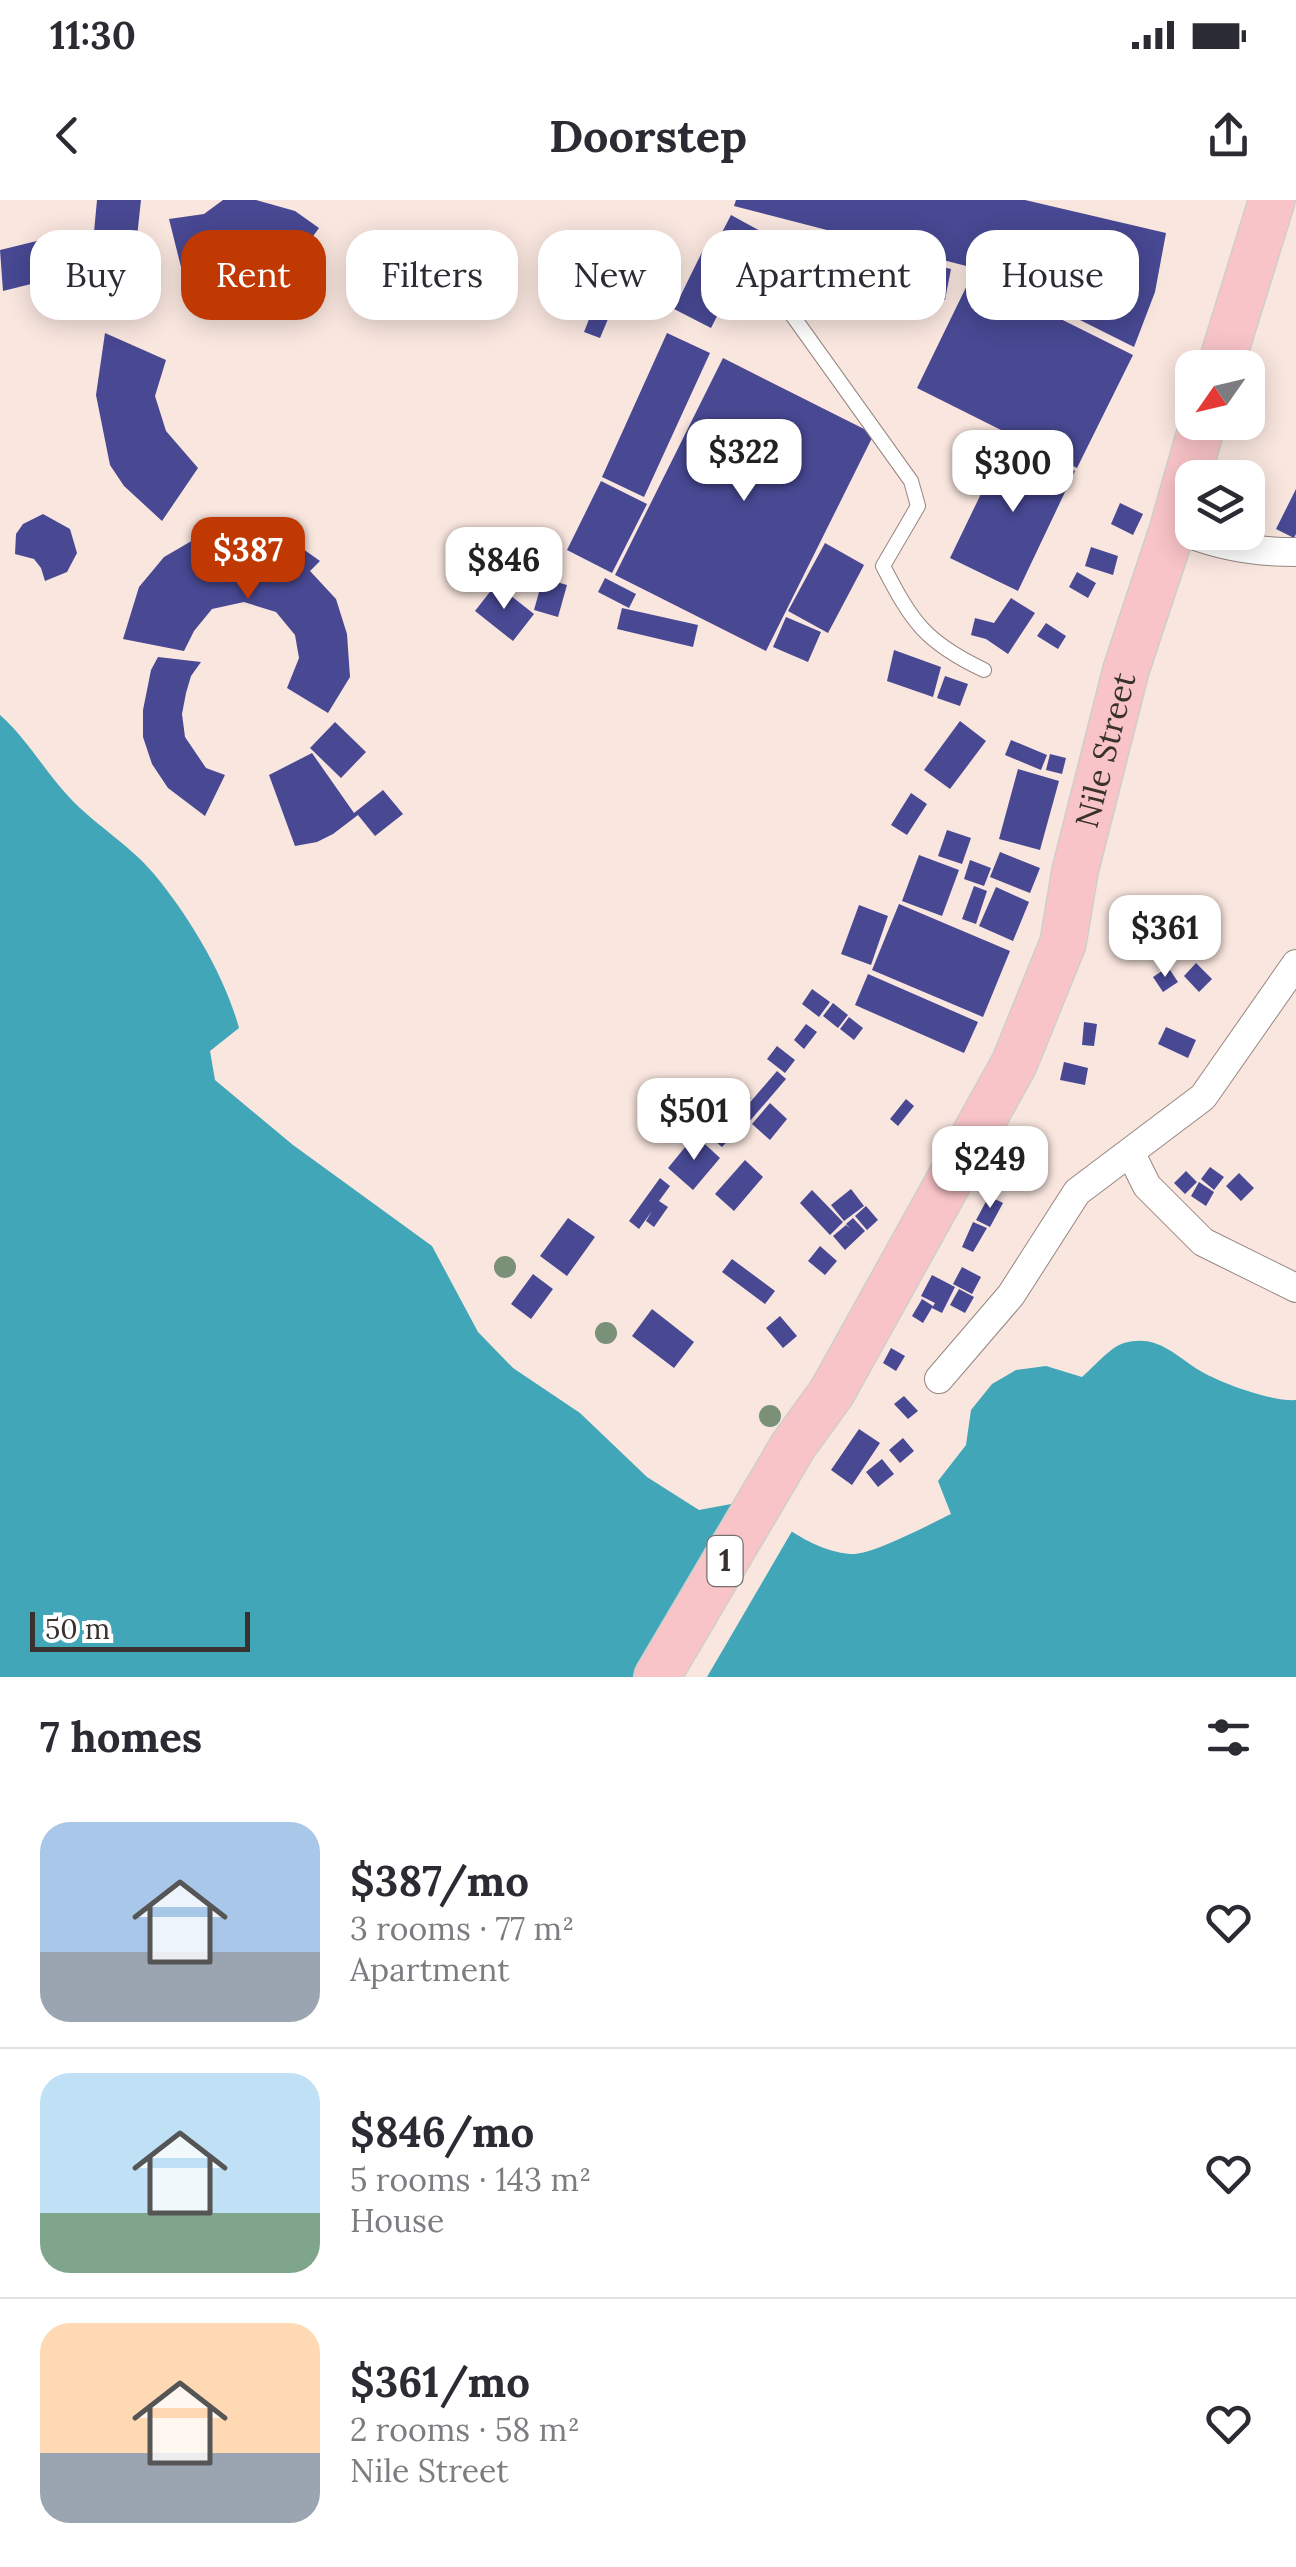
<!DOCTYPE html>
<html lang="en">
<head>
<meta charset="utf-8">
<style>
	:root { --surface:#fff; --page:#f2f2f3; --text:#2b2b33; --muted:#7c7c81; --line:#e1e1e2; --accent:#c13902 }
	body { margin:0; font-family:Lora,serif; background:var(--page); color:var(--text); height:100vh; display:flex; flex-direction:column; font-size:38px; white-space:nowrap }
	* { box-sizing:border-box; margin:0 }
	p { font-size:32px; color:var(--muted) }
	.icon { flex:none; width:55px; height:55px; fill:none; stroke:currentColor; stroke-width:2; stroke-linecap:round; stroke-linejoin:round }
	.map { position:relative; height:1477px; overflow:hidden }
	.sheet { display:flex; flex-direction:column; background:var(--surface); flex:1 }
	.sheet>* { flex:none }
	.banner { position:absolute; left:30px; top:30px; width:1238px; height:90px; display:flex; gap:20px }
	.needle { width:65px; rotate:236deg }
	.controls { position:absolute; left:1175px; top:150px; display:grid; gap:20px }
	.controls a { display:grid; place-items:center; width:90px; height:90px; border-radius:20px; background:var(--surface); box-shadow:0 5px 25px #0003; font-size:50px }
	.scale { position:absolute; left:30px; bottom:25px; width:220px; box-sizing:border-box; padding-left:10px; border:5px solid #38312e; border-top:0; font-size:28px; line-height:35px; white-space:nowrap; color:#38312e; -webkit-text-stroke:8px #fff; paint-order:stroke }
	.price { position:absolute; translate:-50% -85px; padding:0 22px; border-radius:20px; background:#fff; color:#222; font-size:32px; line-height:65px; filter:drop-shadow(0 2px 5px #0008) }
	.price::after { content:''; position:absolute; left:50%; top:60px; width:30px; height:22px; margin-left:-15px; background:inherit; clip-path:polygon(0 0,100% 0,50% 100%) }
	.price.on { background:var(--accent); color:#fff }
	ul { padding:0; list-style:none }
	li { display:flex; align-items:center; gap:30px; height:250px; padding:0 40px }
	li+li { border-top:2px solid var(--line) }
	li span { display:grid; place-items:center; flex:none; width:280px; height:200px; border-radius:30px; color:#555 }
	li>.icon { margin-inline-start:auto }
	span .icon { width:120px; height:120px; fill:#fffc; stroke-width:1 }
	li b { font-size:42px }
	h2 { display:flex; justify-content:space-between; align-items:center; height:120px; padding:0 40px; font-size:42px }
	.chip { padding:0 35px; border-radius:30px; background:var(--surface); box-shadow:0 5px 25px #0003; font-size:35px; line-height:90px }
	.chip.on { background:var(--accent); color:#fff }
	.status { display:flex; justify-content:space-between; align-items:center; height:70px; padding:0 50px; background:var(--surface); direction:ltr }
	.status svg { height:28px; fill:currentColor }
	header { display:flex; justify-content:space-between; align-items:center; height:130px; padding:0 40px; background:var(--surface); font-size:45px; font-weight:800 }
	.map>svg:first-child { display:block }
</style>
</head>
<body>
<div class="status"><b>11:30</b><svg viewBox="0 0 49 12"><path d="M0 12V9h3v3zM5 12V6h3v6zM10 12V3h3v9zM15 12V0h3v12zM26 1h20v11H26zM47 4h2v5h-2z"/></svg></div>
<header><svg class="icon" aria-label="back" viewBox="0 0 24 24"><path d="M15 5l-7 7 7 7"/></svg>Doorstep<svg class="icon" aria-label="share" viewBox="0 0 24 24"><path d="M12 15V3M7 8l5-5 5 5M5 13v7h14v-7"/></svg></header>
<div class="map">
<svg width="1296" height="1477" viewBox="0 0 1296 1477">
	<rect width="100%" height="100%" fill="#f9e6df"/>
	<path fill="#40a6b8" d="M 0,515 C 27,539 44,570 69,597 C 95,625 130,645 154,674 C 189,716 225,776 239,828 L 210,851 L 215,880 L 293,945 L 432,1046 L 478,1132 L 513,1168 L 580,1213 L 647,1277 L 699,1310 L 747,1301 C 778,1321 811,1351 850,1354 C 871,1356 930,1324 951,1314 L 938,1281 L 966,1245 L 971,1210 L 992,1184 L 1016,1170 L 1046,1166 L 1082,1177 C 1094,1167 1110,1147 1124,1143 C 1155,1135 1170,1151 1194,1167 C 1214,1181 1271,1202 1296,1200 L 1296,1477 L 0,1477 Z"/>
	<path fill="#f9e6df" d="M 748,1296 L 795,1326 L 707,1477 L 639,1477 Z"/>
	<path fill="#484893" d="M 97,0 L 141,0 L 137,37 L 94,32 Z
		M 223,0 L 256,0 L 295,11 L 319,28 L 306,46 L 251,91 L 217,80 L 185,83 L 169,19 L 204,14 Z
		M 736,0 L 1025,0 L 1166,33 L 1155,92 L 1134,147 L 978,69 L 734,6 Z
		M 731,15 L 766,34 L 751,62 L 716,44 Z
		M 45,39 L 55,78 L 3,91 L 0,50 Z
		M 705,46 L 743,65 L 711,128 L 674,109 Z
		M 851,47 L 951,69 L 945,100 L 844,78 Z
		M 972,75 L 1133,155 L 1077,268 L 917,188 Z
		M 602,86 L 619,93 L 600,138 L 584,132 Z
		M 105,133 L 166,160 L 155,196 L 166,231 L 198,268 L 162,321 L 124,286 L 110,265 L 96,195 Z
		M 667,133 L 710,153 L 644,297 L 602,277 Z
		M 723,158 L 874,234 L 766,451 L 615,375 Z
		M 1008,238 L 1075,271 L 1018,391 L 950,358 Z
		M 601,281 L 647,304 L 612,373 L 567,350 Z
		M 1296,289 L 1296,334 L 1294,338 L 1276,329 Z
		M 1120,303 L 1143,314 L 1133,335 L 1111,324 Z
		M 43,314 L 70,329 L 77,353 L 67,372 L 45,381 L 41,368 L 34,359 L 15,354 L 16,334 L 23,324 Z
		M 246,329 L 289,339 L 320,361 L 310,371 L 336,399 L 347,434 L 350,477 L 328,513 L 287,488 L 299,458 L 295,435 L 276,412 L 244,402 L 212,409 L 194,431 L 184,451 L 123,439 L 139,387 L 164,357 L 207,332 Z
		M 825,343 L 864,365 L 828,433 L 788,411 Z
		M 1091,347 L 1118,356 L 1113,375 L 1085,366 Z
		M 1077,372 L 1096,383 L 1088,398 L 1069,387 Z
		M 543,378 L 567,385 L 558,417 L 534,410 Z
		M 605,378 L 636,394 L 629,408 L 598,392 Z
		M 496,384 L 534,414 L 513,441 L 475,411 Z
		M 1011,398 L 1035,413 L 1008,454 L 986,439 L 971,435 L 975,418 L 994,423 Z
		M 622,408 L 698,425 L 693,447 L 617,429 Z
		M 786,417 L 821,432 L 808,462 L 773,447 Z
		M 1046,423 L 1066,436 L 1058,449 L 1037,436 Z
		M 894,450 L 941,467 L 933,497 L 887,481 Z
		M 158,457 L 201,462 L 191,476 L 186,493 L 182,514 L 185,537 L 206,568 L 225,575 L 205,616 L 168,588 L 152,564 L 143,537 L 143,510 L 151,470 Z
		M 945,476 L 968,484 L 960,506 L 937,498 Z
		M 960,521 L 986,541 L 950,589 L 924,570 Z
		M 335,522 L 366,552 L 341,578 L 310,548 Z
		M 1011,540 L 1047,555 L 1041,570 L 1005,555 Z
		M 312,553 L 354,613 L 383,590 L 403,614 L 375,636 L 358,615 L 333,634 L 317,642 L 295,646 L 269,575 Z
		M 1050,554 L 1066,558 L 1062,574 L 1046,570 Z
		M 1018,569 L 1059,581 L 1040,650 L 999,639 Z
		M 911,593 L 927,604 L 907,635 L 891,625 Z
		M 947,630 L 971,638 L 962,664 L 938,656 Z
		M 1000,652 L 1040,668 L 1030,693 L 990,677 Z
		M 919,655 L 959,670 L 942,716 L 902,701 Z
		M 970,660 L 991,668 L 984,686 L 964,679 Z
		M 974,686 L 987,691 L 976,724 L 962,719 Z
		M 996,687 L 1029,702 L 1013,741 L 979,726 Z
		M 899,704 L 1010,751 L 983,817 L 872,770 Z
		M 859,705 L 888,716 L 871,765 L 841,754 Z
		M 1196,763 L 1212,779 L 1199,792 L 1184,776 Z
		M 1168,767 L 1178,782 L 1163,792 L 1153,777 Z
		M 868,774 L 978,822 L 964,853 L 855,805 Z
		M 812,789 L 830,802 L 819,817 L 802,804 Z
		M 833,803 L 848,815 L 838,828 L 823,816 Z
		M 849,817 L 863,828 L 854,840 L 840,829 Z
		M 1084,822 L 1097,824 L 1094,846 L 1082,845 Z
		M 806,824 L 817,832 L 804,849 L 794,840 Z
		M 1166,827 L 1196,840 L 1188,858 L 1158,844 Z
		M 777,846 L 795,860 L 785,873 L 767,859 Z
		M 1064,862 L 1088,868 L 1085,885 L 1060,880 Z
		M 777,871 L 786,879 L 737,936 L 728,928 Z
		M 740,890 L 751,898 L 739,913 L 728,905 Z
		M 906,899 L 914,906 L 898,926 L 890,919 Z
		M 770,903 L 787,919 L 770,940 L 752,924 Z
		M 713,920 L 732,936 L 722,947 L 703,931 Z
		M 695,935 L 720,958 L 693,990 L 668,968 Z
		M 745,960 L 763,977 L 734,1011 L 715,994 Z
		M 1210,967 L 1224,977 L 1214,990 L 1201,979 Z
		M 1186,971 L 1197,982 L 1185,994 L 1174,983 Z
		M 1239,973 L 1254,988 L 1241,1001 L 1226,986 Z
		M 660,978 L 670,986 L 659,1001 L 668,1007 L 654,1027 L 646,1021 L 652,1011 L 639,1029 L 629,1021 Z
		M 1199,982 L 1214,992 L 1206,1006 L 1191,996 Z
		M 851,989 L 864,1006 L 844,1021 L 831,1005 Z
		M 812,990 L 843,1022 L 830,1035 L 800,1003 Z
		M 989,996 L 1003,1003 L 990,1027 L 976,1020 Z
		M 866,1006 L 878,1020 L 867,1030 L 855,1016 Z
		M 568,1018 L 595,1037 L 567,1076 L 540,1056 Z
		M 853,1018 L 865,1031 L 845,1050 L 833,1036 L 846,1025 L 851,1029 L 846,1024 Z
		M 973,1022 L 987,1028 L 973,1052 L 962,1047 Z
		M 820,1046 L 837,1061 L 825,1075 L 808,1061 Z
		M 732,1059 L 775,1091 L 765,1104 L 722,1072 Z
		M 962,1067 L 981,1077 L 972,1094 L 953,1084 Z
		M 533,1074 L 553,1089 L 531,1119 L 511,1104 Z
		M 932,1075 L 955,1087 L 942,1113 L 932,1108 L 935,1103 L 921,1096 Z
		M 959,1089 L 974,1097 L 965,1113 L 950,1105 Z
		M 922,1099 L 933,1106 L 923,1123 L 912,1116 Z
		M 652,1109 L 694,1142 L 674,1168 L 632,1136 Z
		M 780,1116 L 797,1136 L 783,1148 L 766,1128 Z
		M 891,1148 L 905,1156 L 896,1171 L 883,1163 Z
		M 904,1196 L 918,1211 L 908,1219 L 894,1204 Z
		M 859,1229 L 880,1243 L 852,1285 L 831,1270 Z
		M 903,1238 L 914,1251 L 900,1263 L 889,1250 Z
		M 882,1259 L 894,1274 L 878,1287 L 866,1272 Z"/>
	<g fill="none" stroke-linecap="round" stroke-linejoin="round">
		<g stroke="#978680" stroke-width="16">
			<path id="lane" d="M 785,105 L 911,281 L 918,306 L 883,366 C 912,422 925,442 984,470"/>
		</g>
		<g stroke="#978680" stroke-width="30">
			<path id="street" d="M 1173,328 C 1217,345 1248,352 1296,352
				M 1131,954 L 1147,986 L 1203,1042 L 1296,1088
				M 939,1179 L 1011,1095 L 1077,992 L 1203,897 L 1296,764"/>
		</g>
		<g stroke="#cfcecd" stroke-width="48">
			<g id="primary">
				<path d="M 1220,168 L 1272,0"/>
				<path id="s1" d="M 657,1477 L 793,1246 L 832,1192 L 1014,864 L 1063,743 L 1075,671 L 1126,470 L 1173,328 L 1203,222"/>
			</g>
		</g>
		<use href="#lane" stroke="#fff" stroke-width="14"/>
		<use href="#street" stroke="#fff" stroke-width="28"/>
		<use href="#primary" stroke="#f9c4c8" stroke-width="45"/>
	</g>
	<g fill="#7a9177">
		<circle cx="505" cy="1067" r="11"/>
		<circle cx="606" cy="1133" r="11"/>
		<circle cx="770" cy="1216" r="11"/>
	</g>
	<g text-anchor="middle" stroke-width="10" stroke-linejoin="round" paint-order="stroke">
		<rect fill="#fff" stroke="#746f6d" stroke-width="2.5" x="707.5" y="1336" width="35" height="50" rx="8"/>
		<g font-size="30" font-weight="bold" fill="#38312e">
			<text x="725" y="1371">1</text>
		</g>
		<g font-size="32" fill="#38312e" stroke="#fff">
			<text dy="11" stroke="none"><textPath href="#s1" startOffset="1038">Nile Street</textPath></text>
		</g>
	</g>
</svg>
<div class="controls">
<a><svg class="needle" viewBox="-14 -14 28 28"><path d="M0-13l5 13h-10z" fill="#e53935"/><path d="M0 13l5-13h-10z" fill="#7c7c81"/></svg></a>
<a><svg class="icon" aria-label="layers" viewBox="0 0 24 24"><path d="M12 4l9 5-9 5-9-5zM3 14l9 5 9-5"/></svg></a>
</div>
<div class="scale">50 m</div>
<b class="price" style="left:744px;top:304px">$322</b>
<b class="price" style="left:1013px;top:315px">$300</b>
<b class="price on" style="left:248px;top:402px">$387</b>
<b class="price" style="left:504px;top:412px">$846</b>
<b class="price" style="left:1165px;top:780px">$361</b>
<b class="price" style="left:694px;top:963px">$501</b>
<b class="price" style="left:990px;top:1011px">$249</b>
<div class="banner">
<a class="chip">Buy</a>
<a class="chip on">Rent</a>
<a class="chip">Filters</a>
<a class="chip">New</a>
<a class="chip">Apartment</a>
<a class="chip">House</a>
</div>
</div>
<section class="sheet">
<h2>7 homes<svg class="icon" aria-label="filters" viewBox="0 0 24 24"><path d="M4 7h16M4 17h16"/><circle cx="9" cy="7" r="2"/><circle cx="15" cy="17" r="2"/></svg></h2>
<ul>
<li><span style="background:linear-gradient(#a9c7e8 65%,#9aa5b1 0)"><svg class="icon" aria-label="home" viewBox="0 0 24 24"><path d="M3 11l9-7 9 7M6 9v11h12V9"/></svg></span><div><b>$387/mo</b><p>3 rooms · 77 m²</p><p>Apartment</p></div><svg class="icon" aria-label="heart" viewBox="0 0 24 24"><path d="M12 20l-8-8c-3-5 5-10 8-4 3-6 11-1 8 4z"/></svg></li>
<li><span style="background:linear-gradient(#bfe0f5 70%,#7fa58c 0)"><svg class="icon" aria-label="home" viewBox="0 0 24 24"><path d="M3 11l9-7 9 7M6 9v11h12V9"/></svg></span><div><b>$846/mo</b><p>5 rooms · 143 m²</p><p>House</p></div><svg class="icon" aria-label="heart" viewBox="0 0 24 24"><path d="M12 20l-8-8c-3-5 5-10 8-4 3-6 11-1 8 4z"/></svg></li>
<li><span style="background:linear-gradient(#ffd9b3 65%,#9aa5b1 0)"><svg class="icon" aria-label="home" viewBox="0 0 24 24"><path d="M3 11l9-7 9 7M6 9v11h12V9"/></svg></span><div><b>$361/mo</b><p>2 rooms · 58 m²</p><p>Nile Street</p></div><svg class="icon" aria-label="heart" viewBox="0 0 24 24"><path d="M12 20l-8-8c-3-5 5-10 8-4 3-6 11-1 8 4z"/></svg></li>
</ul>
</section>
</body>
</html>
